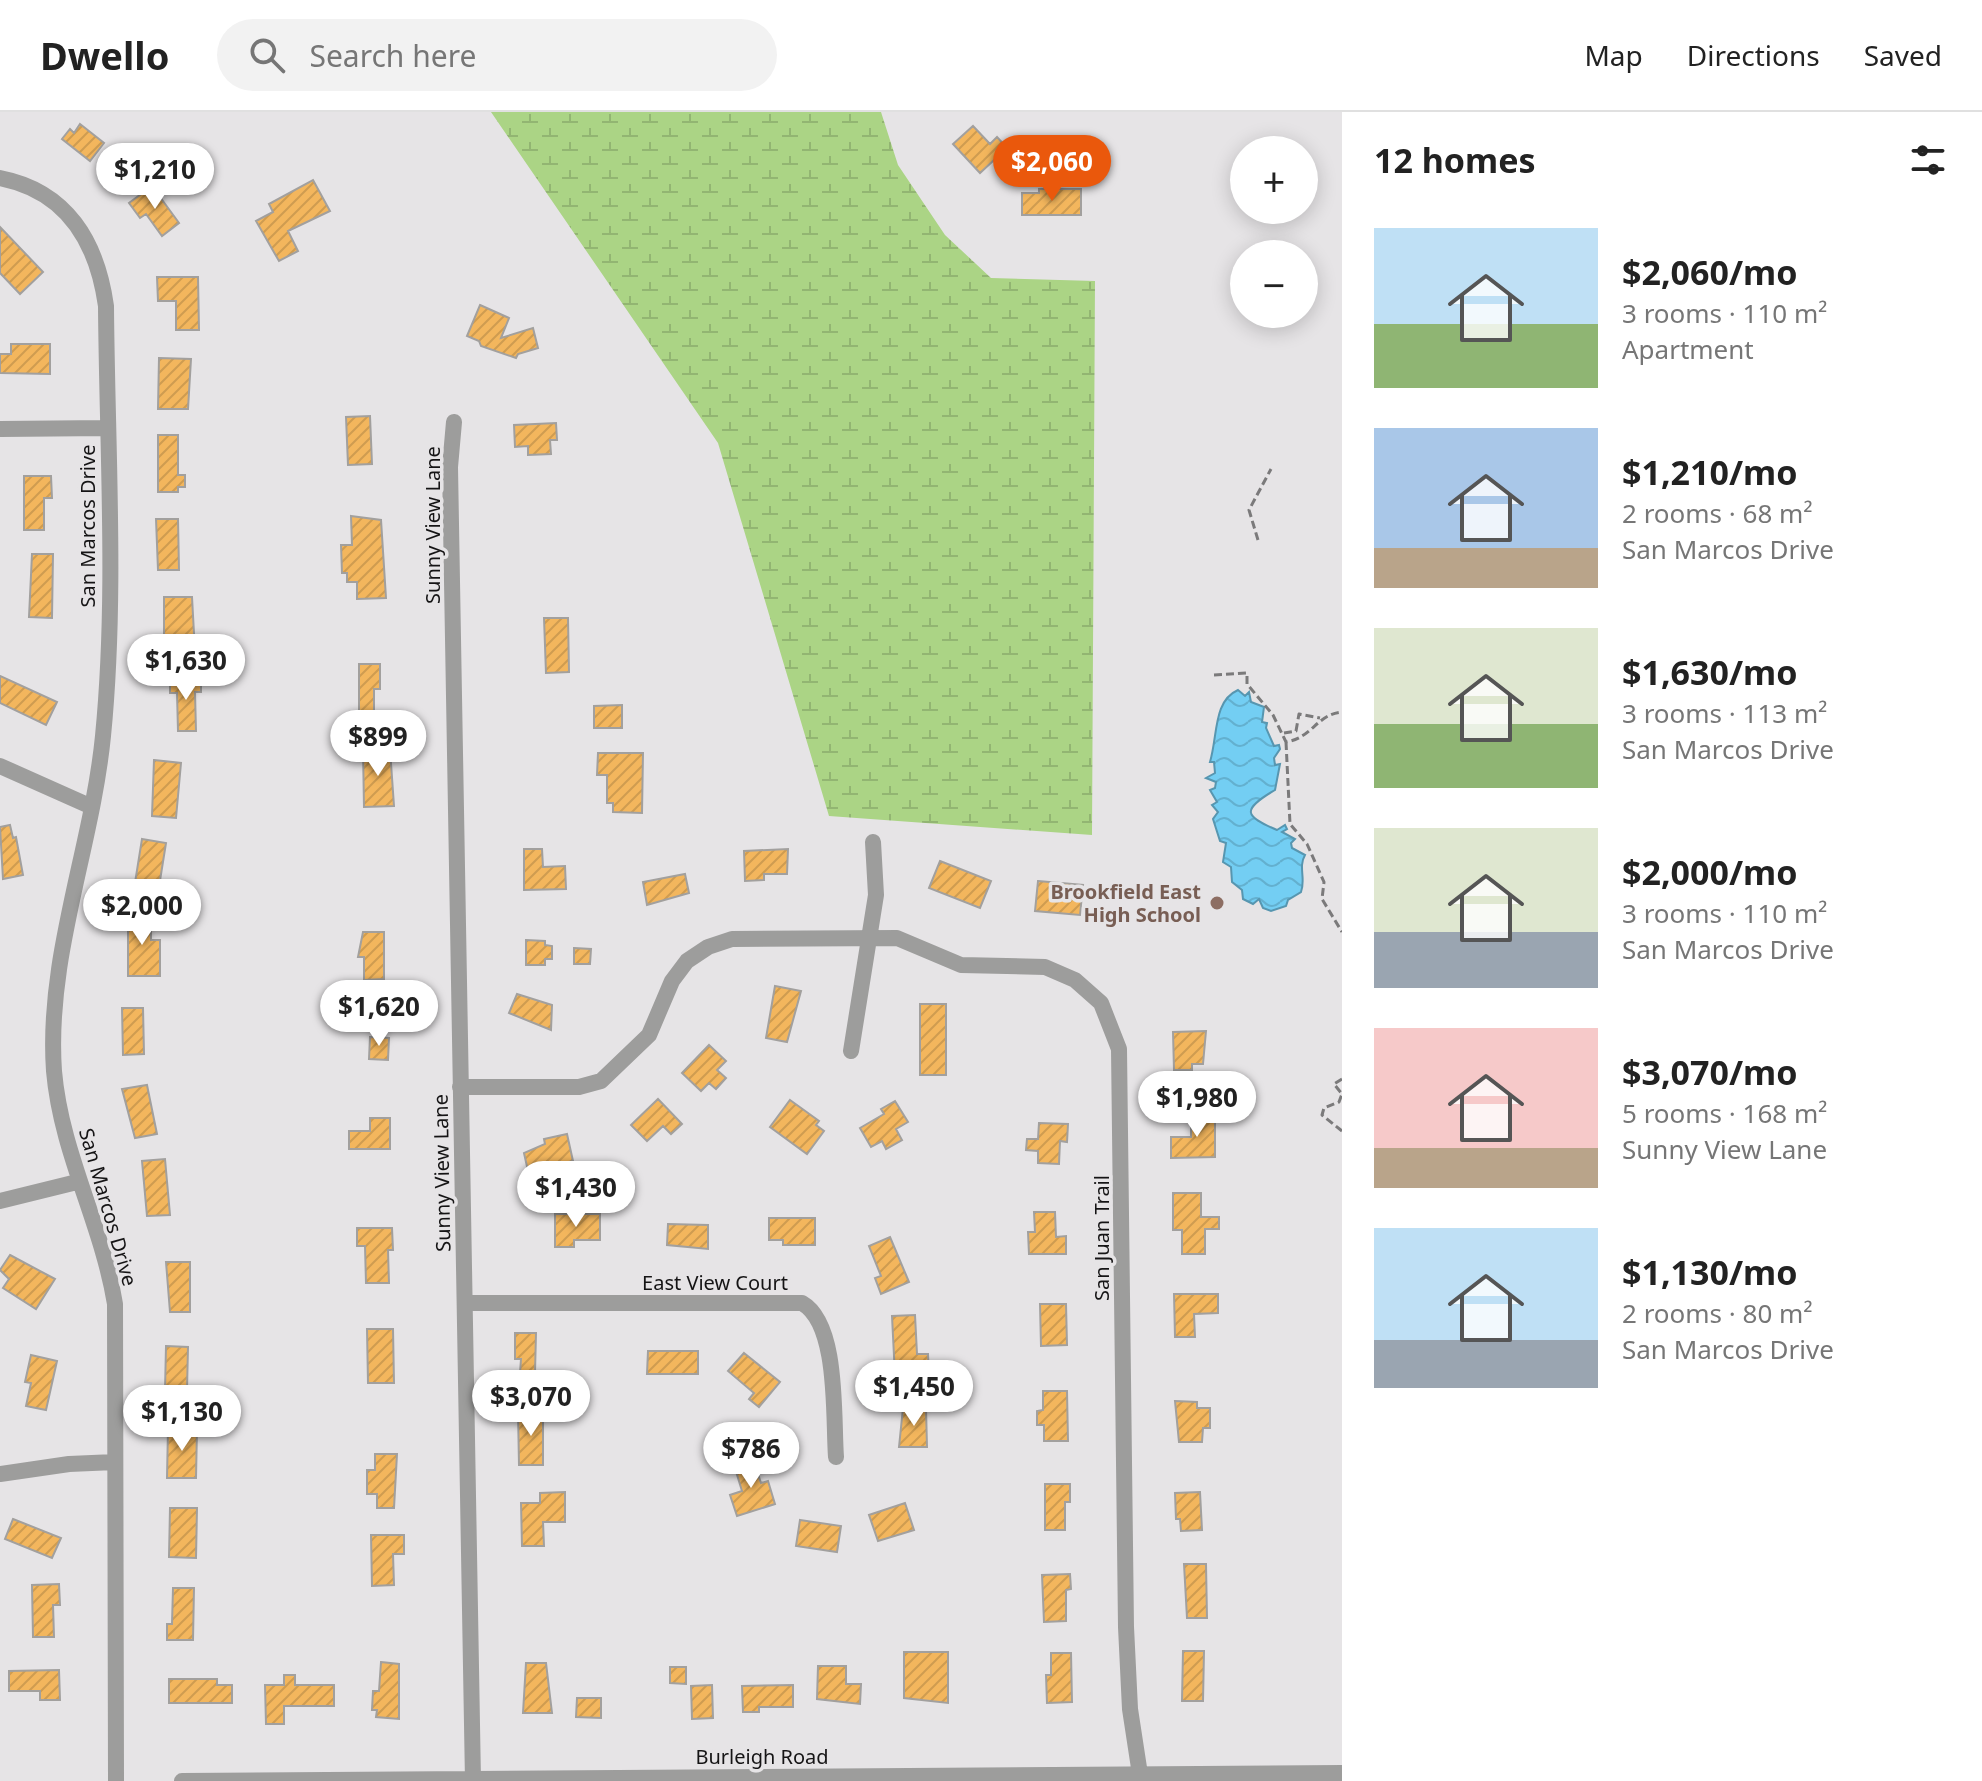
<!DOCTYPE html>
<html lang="en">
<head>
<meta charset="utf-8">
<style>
	:root { --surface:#fff; --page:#f2f2f2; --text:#222; --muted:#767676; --line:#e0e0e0; --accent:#ea580c }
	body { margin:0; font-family:"Noto Sans",sans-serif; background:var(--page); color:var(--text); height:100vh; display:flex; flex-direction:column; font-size:30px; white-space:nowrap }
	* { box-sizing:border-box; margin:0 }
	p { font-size:26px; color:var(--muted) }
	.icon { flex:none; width:44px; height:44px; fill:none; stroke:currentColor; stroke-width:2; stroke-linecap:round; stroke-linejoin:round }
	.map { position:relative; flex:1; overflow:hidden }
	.sheet { display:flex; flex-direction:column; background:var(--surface); width:640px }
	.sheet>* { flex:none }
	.buttons { position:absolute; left:1230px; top:24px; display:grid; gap:16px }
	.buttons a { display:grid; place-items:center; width:88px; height:88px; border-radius:50%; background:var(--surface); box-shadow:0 4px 20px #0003; font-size:40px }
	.price { position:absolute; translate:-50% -68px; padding:0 18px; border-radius:28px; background:#fff; color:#222; font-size:26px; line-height:52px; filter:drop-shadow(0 2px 4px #0008) }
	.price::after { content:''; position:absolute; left:50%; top:48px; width:24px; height:18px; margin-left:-12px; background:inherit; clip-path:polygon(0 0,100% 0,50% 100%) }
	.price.current { background:var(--accent); color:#fff }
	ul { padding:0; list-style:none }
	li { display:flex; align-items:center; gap:24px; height:200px; padding:0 32px }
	li span { display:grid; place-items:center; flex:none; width:224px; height:160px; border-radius:0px; color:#555 }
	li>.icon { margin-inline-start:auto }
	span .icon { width:96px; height:96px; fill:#fffc; stroke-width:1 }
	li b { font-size:34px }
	h2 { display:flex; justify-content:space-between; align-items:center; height:96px; padding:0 32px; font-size:34px }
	header { display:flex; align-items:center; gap:48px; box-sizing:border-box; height:112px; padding:0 40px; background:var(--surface); border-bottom:2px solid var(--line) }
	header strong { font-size:38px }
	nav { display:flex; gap:44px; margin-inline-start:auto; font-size:28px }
	.search { width:560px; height:72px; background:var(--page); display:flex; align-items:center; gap:20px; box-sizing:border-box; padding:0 28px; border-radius:44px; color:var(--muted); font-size:30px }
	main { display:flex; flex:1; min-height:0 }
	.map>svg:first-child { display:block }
</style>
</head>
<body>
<header>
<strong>Dwello</strong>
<div class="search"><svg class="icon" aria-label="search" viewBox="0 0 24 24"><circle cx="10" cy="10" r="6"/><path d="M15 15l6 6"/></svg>Search here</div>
<nav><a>Map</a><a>Directions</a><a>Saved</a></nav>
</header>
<main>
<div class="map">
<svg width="1342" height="1669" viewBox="0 0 1342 1669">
	<defs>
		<pattern id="wetland-marsh" width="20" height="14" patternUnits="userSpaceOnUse" patternTransform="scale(2)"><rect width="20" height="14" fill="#abd485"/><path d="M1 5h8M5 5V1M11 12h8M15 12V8" fill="none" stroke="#92b572"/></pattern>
		<pattern id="water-waves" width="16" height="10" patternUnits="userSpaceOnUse" patternTransform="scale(2)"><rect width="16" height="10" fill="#73cef3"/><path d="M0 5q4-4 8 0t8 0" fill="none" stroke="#63b0cf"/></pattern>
		<pattern id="building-hatch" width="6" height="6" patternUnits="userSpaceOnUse" patternTransform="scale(2)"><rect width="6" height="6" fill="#f3b65d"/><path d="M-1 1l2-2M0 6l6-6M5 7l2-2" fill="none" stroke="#cf9c50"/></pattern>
	</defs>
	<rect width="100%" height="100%" fill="#e6e4e6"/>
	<path fill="url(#wetland-marsh)" d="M 491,0 L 881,0 L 898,53 L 945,123 L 991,166 L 1095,169 L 1092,723 L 829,704 L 718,331 Z"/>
	<path fill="url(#water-waves)" stroke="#5796b0" stroke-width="2" d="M 1238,578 L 1245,584 L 1249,580 L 1251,590 L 1264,595 L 1262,610 L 1267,611 L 1266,616 L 1274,634 L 1279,633 L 1280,637 L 1274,646 L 1275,653 L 1280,652 L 1275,678 C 1241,698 1244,704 1277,718 L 1285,713 L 1287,717 L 1282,720 L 1295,727 L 1291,731 L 1292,736 L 1305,743 C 1298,755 1306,767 1301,780 L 1288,788 L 1286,794 L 1271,799 L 1263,796 L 1259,787 L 1253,792 L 1243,787 L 1242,778 L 1232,770 L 1231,755 L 1223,750 L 1226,731 L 1220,729 L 1213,707 L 1218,700 L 1212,693 L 1217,690 L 1210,678 L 1215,676 L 1216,670 L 1206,666 L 1215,661 L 1214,650 L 1210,650 C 1218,623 1213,589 1238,578 Z"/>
	<path fill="url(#building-hatch)" stroke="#a2a09e" stroke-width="2" d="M 80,12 L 104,31 L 90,49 L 62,27 L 70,17 L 74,21 Z
		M 973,14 L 990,32 L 997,25 L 1007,36 L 980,61 L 953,32 Z
		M 313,68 L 330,99 L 288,119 L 298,139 L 279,149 L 256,109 L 273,100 L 269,92 Z
		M 152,74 L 179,111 L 162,124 L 146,102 L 140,106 L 129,91 Z
		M 1039,77 L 1081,77 L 1081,103 L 1022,103 L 1022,81 L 1039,81 Z
		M 0,115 L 43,160 L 20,182 L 0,161 Z
		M 157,165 L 198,165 L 199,218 L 176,218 L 176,189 L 158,189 Z
		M 480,193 L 509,206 L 501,226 L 533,216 L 538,236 L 518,242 L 516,246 L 481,234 L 479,229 L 467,224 Z
		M 11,232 L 50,232 L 50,262 L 0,261 L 0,242 L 11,242 Z
		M 159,246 L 191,247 L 188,297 L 158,297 Z
		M 370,304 L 372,352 L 348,353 L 346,305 Z
		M 556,311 L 557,328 L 550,328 L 551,342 L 528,343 L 528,334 L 515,335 L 514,313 Z
		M 158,323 L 178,323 L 178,363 L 185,363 L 185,375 L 178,375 L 178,380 L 158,380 Z
		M 24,364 L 51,364 L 52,386 L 44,386 L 44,418 L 24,418 Z
		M 351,404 L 381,408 L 386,486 L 357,487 L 357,470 L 347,470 L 347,461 L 342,461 L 341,433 L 352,433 Z
		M 156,407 L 178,407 L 179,458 L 158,458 Z
		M 32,442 L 53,442 L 52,506 L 29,505 Z
		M 164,485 L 192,485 L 195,540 L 164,540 Z
		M 544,506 L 568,506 L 569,560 L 546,561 Z
		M 359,552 L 380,552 L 380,577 L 374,577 L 374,601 L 359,601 Z
		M 0,564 L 57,590 L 46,613 L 0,591 Z
		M 201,566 L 201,580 L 195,580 L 196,619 L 178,619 L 177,581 L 170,581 L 170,567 Z
		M 622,593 L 622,616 L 594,616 L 594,594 Z
		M 390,637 L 394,694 L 364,695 L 363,638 Z
		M 598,641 L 643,641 L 642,701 L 613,700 L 613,691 L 607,691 L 607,663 L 597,663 Z
		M 154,648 L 181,651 L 176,706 L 152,704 Z
		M 10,713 L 13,726 L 16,725 L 23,763 L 3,767 L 0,715 Z
		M 142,727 L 166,731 L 158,781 L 134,777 Z
		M 524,737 L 542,737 L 543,755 L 565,754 L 566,777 L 524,778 Z
		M 788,737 L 787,762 L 764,762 L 764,768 L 745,769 L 744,739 Z
		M 940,749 L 991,769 L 980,796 L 929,776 Z
		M 685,762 L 689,781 L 647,793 L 643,770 Z
		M 1038,769 L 1083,773 L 1080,803 L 1035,799 Z
		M 128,800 L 151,800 L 151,828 L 160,828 L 160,864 L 128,864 Z
		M 363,820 L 384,820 L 384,867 L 364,868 L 364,845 L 358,845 Z
		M 526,828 L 545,829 L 545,833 L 552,834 L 552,847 L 545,847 L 545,853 L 526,853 Z
		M 574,836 L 591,837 L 590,852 L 574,852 Z
		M 775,874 L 801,879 L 787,930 L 766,926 Z
		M 517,882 L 552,893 L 551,918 L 509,901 Z
		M 920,892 L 946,892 L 946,963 L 920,963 Z
		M 122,896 L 143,896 L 144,942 L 123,943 Z
		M 1206,919 L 1203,952 L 1192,952 L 1192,958 L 1174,958 L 1173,920 Z
		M 370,925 L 389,926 L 388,948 L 369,947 Z
		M 709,933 L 726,949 L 717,958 L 726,966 L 716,977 L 709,971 L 701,979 L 682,961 Z
		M 147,973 L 157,1022 L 135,1026 L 122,977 Z
		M 658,987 L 682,1012 L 671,1022 L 663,1014 L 647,1029 L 631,1013 Z
		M 790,988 L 819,1009 L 816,1013 L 824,1019 L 807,1042 L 770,1015 Z
		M 895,989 L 908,1010 L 896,1017 L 902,1028 L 886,1037 L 882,1029 L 871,1035 L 860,1016 L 884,1002 L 881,997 Z
		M 1215,1002 L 1215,1045 L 1171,1046 L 1171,1025 L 1191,1025 L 1191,1003 Z
		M 370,1006 L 390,1006 L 390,1037 L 349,1037 L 349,1019 L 370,1019 Z
		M 1039,1011 L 1068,1012 L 1067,1030 L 1060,1029 L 1059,1052 L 1038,1051 L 1038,1039 L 1026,1038 L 1027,1027 L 1038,1027 Z
		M 567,1022 L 573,1049 L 528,1059 L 524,1041 L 545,1032 L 544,1027 Z
		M 165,1047 L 170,1103 L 147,1104 L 142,1049 Z
		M 1173,1081 L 1201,1081 L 1201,1105 L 1219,1105 L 1219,1117 L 1205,1117 L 1205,1142 L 1182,1142 L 1182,1118 L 1173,1118 Z
		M 1034,1100 L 1055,1100 L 1056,1125 L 1066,1124 L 1066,1142 L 1029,1142 L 1028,1120 L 1035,1120 Z
		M 555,1102 L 600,1102 L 600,1128 L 574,1128 L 574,1135 L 555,1135 Z
		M 769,1106 L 815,1106 L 815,1133 L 783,1133 L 783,1128 L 769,1128 Z
		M 668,1112 L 708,1113 L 708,1137 L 667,1133 Z
		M 357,1116 L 392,1116 L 393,1138 L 388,1138 L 389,1171 L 366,1171 L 365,1134 L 357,1134 Z
		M 890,1125 L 909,1170 L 881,1182 L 875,1166 L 881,1164 L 869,1134 Z
		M 10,1143 L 55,1167 L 36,1197 L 3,1176 L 9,1167 L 0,1158 Z
		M 166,1150 L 190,1150 L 190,1200 L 170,1200 Z
		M 1174,1182 L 1218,1182 L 1218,1201 L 1194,1202 L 1195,1225 L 1175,1225 Z
		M 1040,1192 L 1066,1192 L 1067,1233 L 1041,1234 Z
		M 915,1203 L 917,1242 L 928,1242 L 929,1262 L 895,1264 L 892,1204 Z
		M 367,1217 L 393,1217 L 394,1271 L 368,1271 Z
		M 515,1221 L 536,1221 L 535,1261 L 520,1261 L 521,1247 L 515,1247 Z
		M 166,1234 L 188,1235 L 187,1278 L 165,1278 Z
		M 648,1239 L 698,1239 L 698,1262 L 647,1262 Z
		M 744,1241 L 780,1270 L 759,1295 L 749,1287 L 754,1281 L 728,1259 Z
		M 31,1243 L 57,1249 L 46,1298 L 26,1294 L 31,1271 L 25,1270 Z
		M 1043,1279 L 1067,1279 L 1068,1329 L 1044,1329 L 1044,1313 L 1037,1313 L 1037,1299 L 1043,1298 Z
		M 1175,1289 L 1197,1290 L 1197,1296 L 1210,1296 L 1210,1316 L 1203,1316 L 1202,1330 L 1179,1330 Z
		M 903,1296 L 926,1296 L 927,1335 L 899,1335 Z
		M 518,1300 L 543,1300 L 543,1353 L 519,1353 Z
		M 168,1316 L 197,1317 L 196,1366 L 167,1366 Z
		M 375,1342 L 397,1342 L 394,1396 L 377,1396 L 377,1382 L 367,1382 L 367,1358 L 375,1358 Z
		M 753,1347 L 761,1371 L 768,1369 L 775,1392 L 737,1404 L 730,1383 L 742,1379 L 734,1353 Z
		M 1045,1372 L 1070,1372 L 1070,1390 L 1065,1390 L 1065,1418 L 1045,1418 Z
		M 565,1380 L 565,1410 L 543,1410 L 544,1434 L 522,1434 L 521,1391 L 540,1391 L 540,1381 Z
		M 1200,1380 L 1202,1418 L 1181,1419 L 1180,1407 L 1176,1407 L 1175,1381 Z
		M 905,1391 L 914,1418 L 878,1429 L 869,1403 Z
		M 170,1396 L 197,1396 L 196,1446 L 169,1445 Z
		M 13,1407 L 61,1426 L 52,1446 L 5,1427 Z
		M 800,1408 L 841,1414 L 837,1440 L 796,1434 Z
		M 371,1423 L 404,1423 L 404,1442 L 393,1442 L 394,1473 L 372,1474 Z
		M 1184,1452 L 1206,1452 L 1207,1506 L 1187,1506 Z
		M 1070,1462 L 1071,1477 L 1066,1478 L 1066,1509 L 1044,1510 L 1042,1463 Z
		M 59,1472 L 60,1493 L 53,1493 L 54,1525 L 33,1525 L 32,1473 Z
		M 173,1476 L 194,1476 L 193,1528 L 167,1528 L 167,1512 L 172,1512 Z
		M 1183,1539 L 1204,1539 L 1203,1589 L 1182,1589 Z
		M 904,1540 L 948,1540 L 948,1591 L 904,1586 Z
		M 1051,1541 L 1071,1541 L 1072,1590 L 1047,1591 L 1046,1563 L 1051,1563 Z
		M 381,1550 L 399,1552 L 399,1607 L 376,1605 L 377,1598 L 372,1598 L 373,1579 L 379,1579 Z
		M 526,1551 L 546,1551 L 552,1601 L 523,1601 Z
		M 818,1554 L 846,1554 L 846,1572 L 861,1572 L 860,1592 L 817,1587 Z
		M 670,1555 L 686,1555 L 686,1572 L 670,1571 Z
		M 59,1558 L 60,1588 L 40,1588 L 40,1579 L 9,1579 L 9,1559 Z
		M 284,1563 L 295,1563 L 295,1573 L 334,1573 L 334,1594 L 284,1594 L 284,1612 L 266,1612 L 265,1573 L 284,1573 Z
		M 169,1567 L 217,1567 L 217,1573 L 232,1573 L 232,1591 L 169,1591 Z
		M 712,1573 L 713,1606 L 692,1607 L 691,1574 Z
		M 793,1573 L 793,1595 L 759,1595 L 759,1600 L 743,1600 L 742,1574 Z
		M 577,1586 L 601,1586 L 601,1606 L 576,1605 Z"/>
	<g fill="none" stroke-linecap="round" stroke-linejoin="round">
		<path stroke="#7b7a7b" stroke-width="3" stroke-dasharray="8 4" stroke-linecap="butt" d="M 1258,428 L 1249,398 L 1271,357
			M 1214,563 L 1247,561 L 1247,572 L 1273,603 L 1286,630 C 1312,626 1317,602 1342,600
			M 1284,621 L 1296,619 L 1299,602 L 1320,606
			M 1286,630 L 1290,712 L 1307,732 L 1324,770 L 1322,787 L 1342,820
			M 1342,967 L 1334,972 L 1342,982 L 1339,990 L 1324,996 L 1322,1003 L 1342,1019"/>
		<path stroke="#9d9d9c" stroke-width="16" d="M 0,66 C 67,79 97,130 106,194 C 107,336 117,482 103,624 C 92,736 46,845 54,959 C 61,1041 102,1112 115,1192 L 116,1669
			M 454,310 L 450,355 L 473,1669
			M 0,317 L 107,316
			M 0,654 L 92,695
			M 851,939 L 876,783 L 873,730
			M 460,975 L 579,975 L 601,969 L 649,923 L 672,869 L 687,849 L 708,835 L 732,827 L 897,826 L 961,853 L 1045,855 L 1075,868 L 1101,891 L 1119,937 L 1126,1515 L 1130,1597 L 1141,1669
			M 0,1089 L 77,1070
			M 465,1191 L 802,1191 C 839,1212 833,1305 836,1345
			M 0,1362 L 69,1352 L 115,1350
			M 182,1669 L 1342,1661"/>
	</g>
	<circle fill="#8d6e63" stroke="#e6e4e6" stroke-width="3" cx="1217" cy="791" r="8"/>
	<g text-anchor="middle" stroke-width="7" stroke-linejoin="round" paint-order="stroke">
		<g font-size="20" fill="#151415" stroke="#e6e4e6">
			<text transform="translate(433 413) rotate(-90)" y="7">Sunny View Lane</text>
			<text transform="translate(88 414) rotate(-90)" y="7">San Marcos Drive</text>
			<text transform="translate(442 1061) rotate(-91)" y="7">Sunny View Lane</text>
			<text transform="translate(108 1095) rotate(74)" y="7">San Marcos Drive</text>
			<text transform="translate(1102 1126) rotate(-90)" y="7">San Juan Trail</text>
			<text x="715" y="1178">East View Court</text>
			<text x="762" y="1652">Burleigh Road</text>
		</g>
		<g font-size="20" font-weight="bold" fill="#785e54" stroke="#e6e4e6" text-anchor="end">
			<text x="1201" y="787">Brookfield East<tspan x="1201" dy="23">High School</tspan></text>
		</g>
	</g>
</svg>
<div class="buttons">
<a>+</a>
<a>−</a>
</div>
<b class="price current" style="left:1052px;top:91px">$2,060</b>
<b class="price" style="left:155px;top:99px">$1,210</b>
<b class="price" style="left:186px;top:590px">$1,630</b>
<b class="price" style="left:378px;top:666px">$899</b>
<b class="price" style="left:142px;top:835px">$2,000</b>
<b class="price" style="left:379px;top:936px">$1,620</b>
<b class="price" style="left:1197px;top:1027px">$1,980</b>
<b class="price" style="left:576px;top:1117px">$1,430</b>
<b class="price" style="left:914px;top:1316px">$1,450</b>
<b class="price" style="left:531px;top:1326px">$3,070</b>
<b class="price" style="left:182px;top:1341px">$1,130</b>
<b class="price" style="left:751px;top:1378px">$786</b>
</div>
<section class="sheet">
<h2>12 homes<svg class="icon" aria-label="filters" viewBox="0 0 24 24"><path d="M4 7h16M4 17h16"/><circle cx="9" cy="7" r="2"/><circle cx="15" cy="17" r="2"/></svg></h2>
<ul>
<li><span style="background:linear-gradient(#bfe0f5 60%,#8fb573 0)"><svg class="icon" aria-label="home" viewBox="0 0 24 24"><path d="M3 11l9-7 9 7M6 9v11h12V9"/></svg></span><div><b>$2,060/mo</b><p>3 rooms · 110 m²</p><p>Apartment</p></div></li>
<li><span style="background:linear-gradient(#a9c7e8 75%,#b9a48a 0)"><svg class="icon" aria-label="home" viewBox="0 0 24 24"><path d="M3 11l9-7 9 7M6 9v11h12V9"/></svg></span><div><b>$1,210/mo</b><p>2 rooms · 68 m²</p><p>San Marcos Drive</p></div></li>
<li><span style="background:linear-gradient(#dfe7d0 60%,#8fb573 0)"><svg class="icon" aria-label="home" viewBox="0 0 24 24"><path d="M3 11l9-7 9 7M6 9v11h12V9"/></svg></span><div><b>$1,630/mo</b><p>3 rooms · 113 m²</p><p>San Marcos Drive</p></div></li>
<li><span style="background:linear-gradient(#dfe7d0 65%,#9aa5b1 0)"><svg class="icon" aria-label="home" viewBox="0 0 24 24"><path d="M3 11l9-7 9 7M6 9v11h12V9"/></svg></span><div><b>$2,000/mo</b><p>3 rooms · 110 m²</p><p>San Marcos Drive</p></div></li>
<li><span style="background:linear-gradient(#f6c9c9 75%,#b9a48a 0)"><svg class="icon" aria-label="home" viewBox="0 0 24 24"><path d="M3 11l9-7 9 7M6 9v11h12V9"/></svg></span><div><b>$3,070/mo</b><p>5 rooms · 168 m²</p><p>Sunny View Lane</p></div></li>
<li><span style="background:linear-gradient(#bfe0f5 70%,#9aa5b1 0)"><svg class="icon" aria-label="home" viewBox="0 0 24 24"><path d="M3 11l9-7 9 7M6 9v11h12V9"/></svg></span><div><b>$1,130/mo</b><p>2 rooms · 80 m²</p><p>San Marcos Drive</p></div></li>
</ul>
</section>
</main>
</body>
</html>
